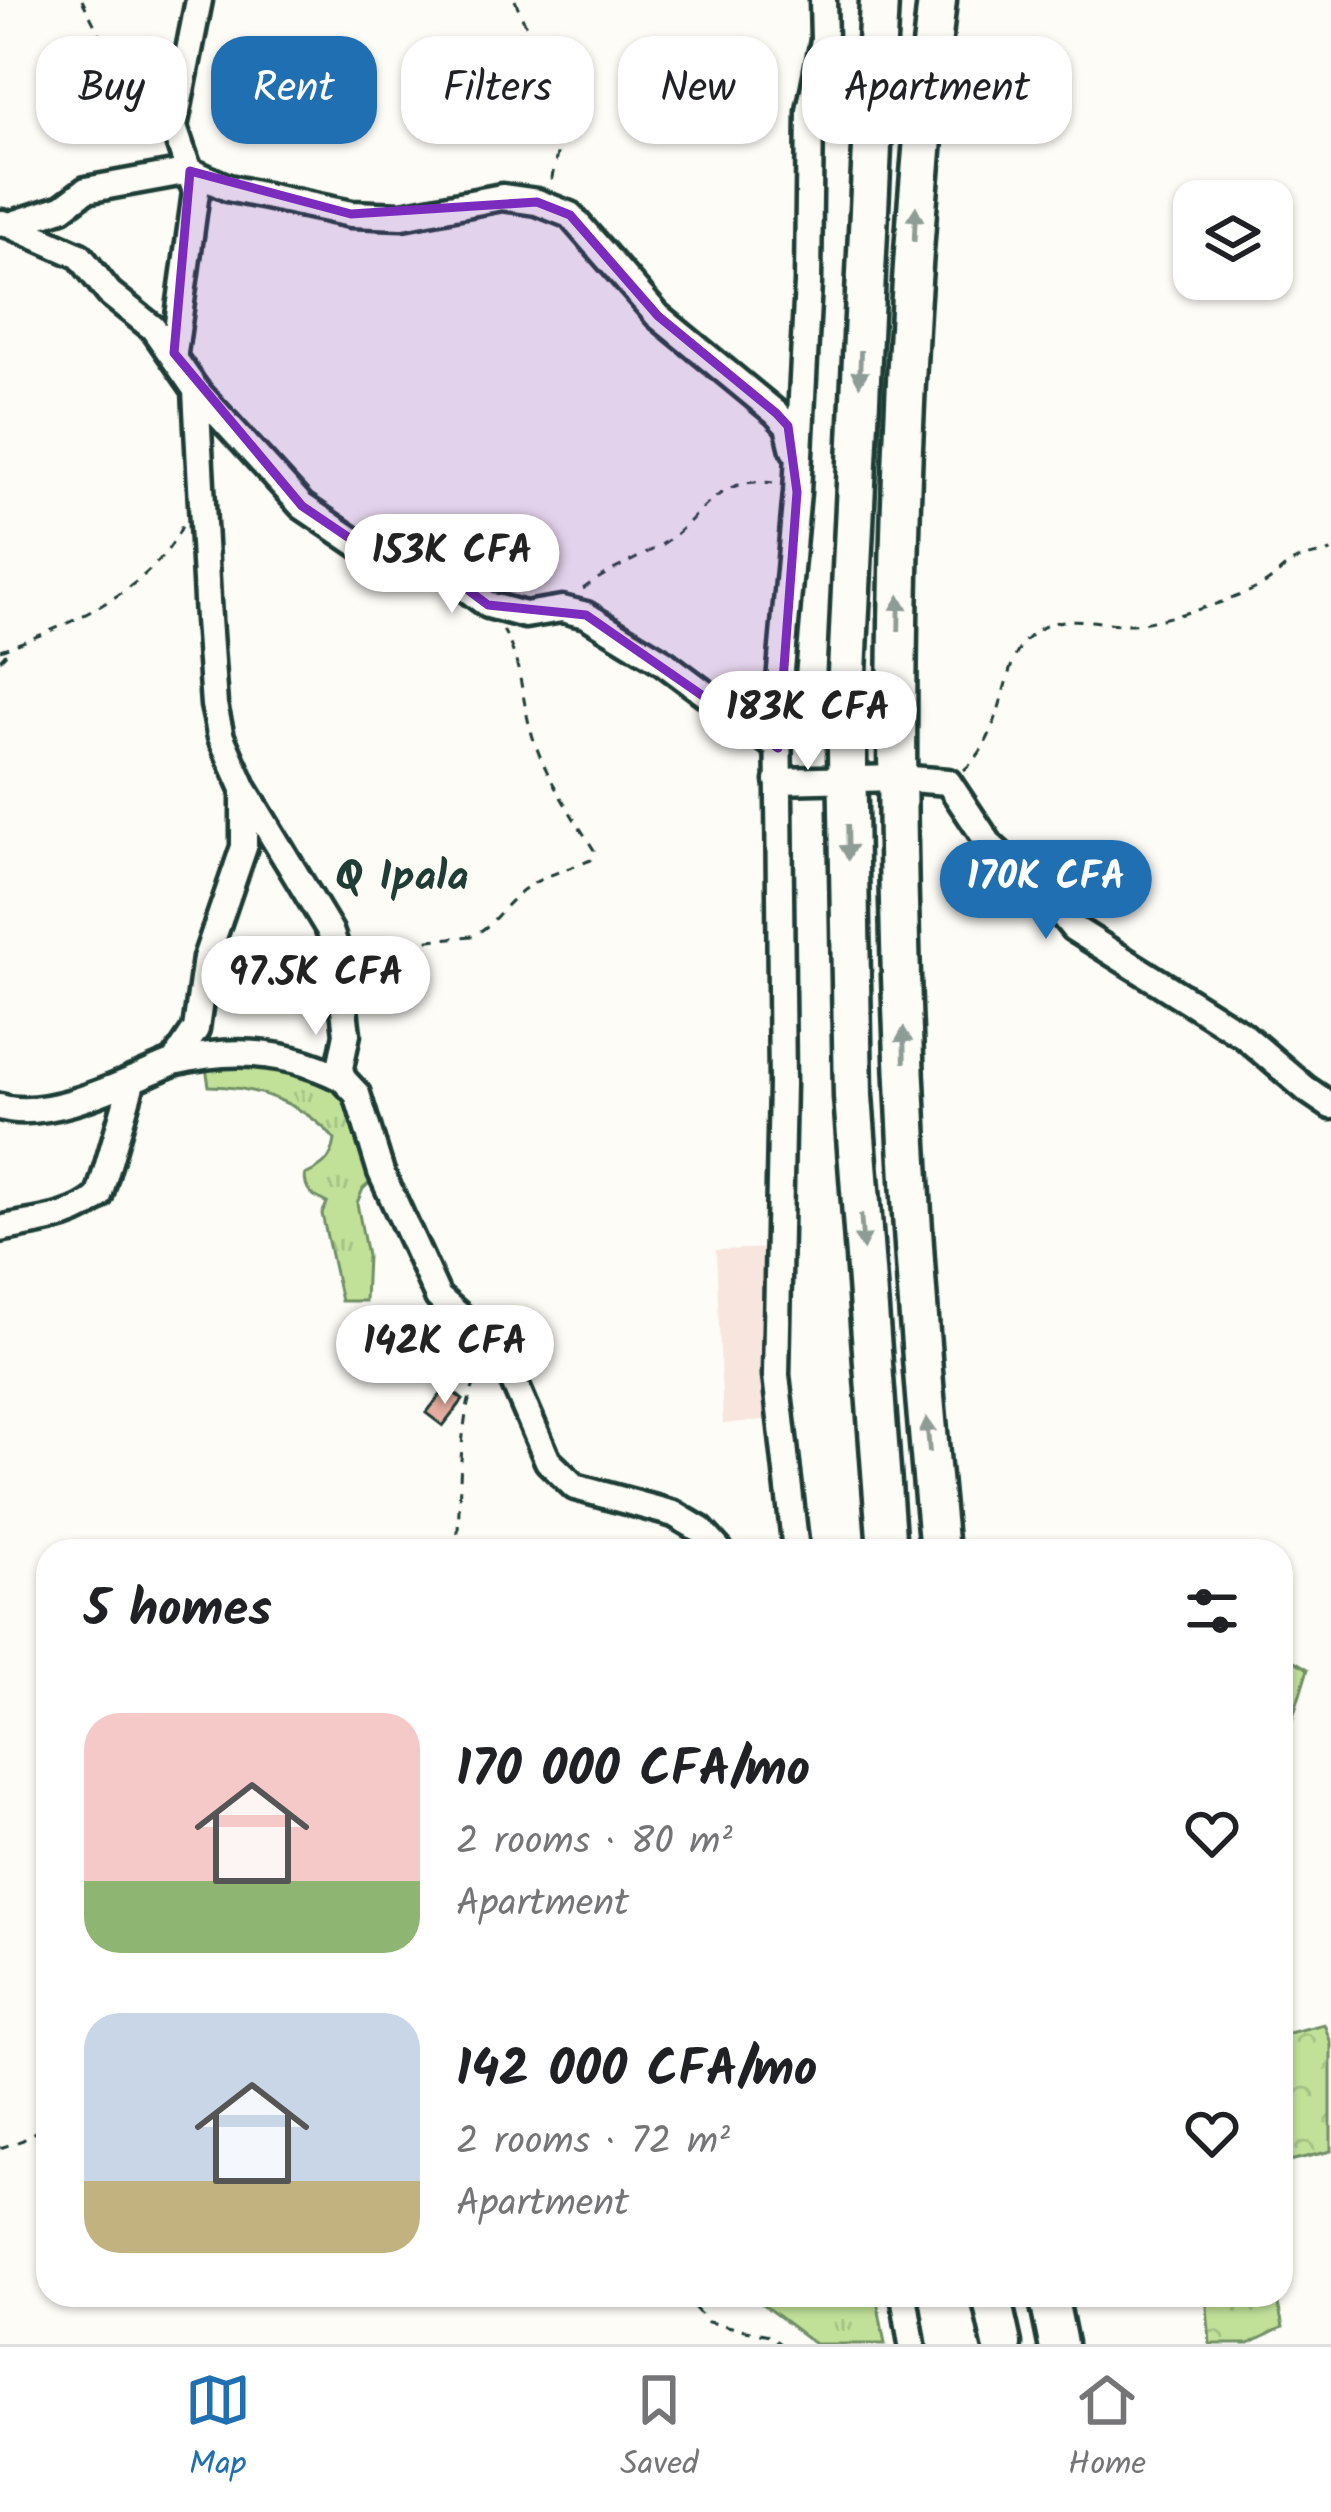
<!DOCTYPE html>
<html lang="en">
<head>
<meta charset="utf-8">
<style>
	:root { --surface:#fff; --page:#f6f6f6; --text:#202124; --muted:#757577; --line:#e0e0e0; --accent:#1f6fb2 }
	body { margin:0; font-family:Kalam,sans-serif; background:var(--page); color:var(--text); height:100vh; display:flex; flex-direction:column; font-size:45px; white-space:nowrap }
	* { box-sizing:border-box; margin:0 }
	p { font-size:39px; color:var(--muted) }
	.icon { flex:none; width:66px; height:66px; fill:none; stroke:currentColor; stroke-width:2; stroke-linecap:round; stroke-linejoin:round }
	.map { position:relative; flex:1; overflow:hidden }
	.side { position:absolute; left:36px; top:1539px; width:1257px; height:768px; display:flex; flex-direction:column; background:var(--surface); border-radius:36px; box-shadow:0 3px 9px #0004 }
	.side>* { flex:none }
	.guide { position:absolute; left:36px; top:36px; width:1260px; height:108px; display:flex; gap:24px }
	.fabs { position:absolute; left:1173px; top:180px; display:grid; gap:24px }
	.fabs a { display:grid; place-items:center; width:120px; height:120px; border-radius:24px; background:var(--surface); box-shadow:0 3px 9px #0004; font-size:60px }
	.price { position:absolute; translate:-50% -102px; padding:0 27px; border-radius:42px; background:#fff; color:#222; font-size:39px; line-height:78px; filter:drop-shadow(0 3px 6px #0008) }
	.price::after { content:''; position:absolute; left:50%; top:72px; width:36px; height:27px; margin-left:-18px; background:inherit; clip-path:polygon(0 0,100% 0,50% 100%) }
	.price.on { background:var(--accent); color:#fff }
	ul { padding:0; list-style:none }
	li { display:flex; align-items:center; gap:36px; height:300px; padding:0 48px }
	li span { display:grid; place-items:center; flex:none; width:336px; height:240px; border-radius:36px; color:#555 }
	li>.icon { margin-inline-start:auto }
	span .icon { width:144px; height:144px; fill:#fffc; stroke-width:1 }
	li b { font-size:51px }
	h2 { display:flex; justify-content:space-between; align-items:center; height:144px; padding:0 48px; font-size:51px }
	.chip { padding:0 42px; border-radius:36px; background:var(--surface); box-shadow:0 3px 9px #0004; font-size:42px; line-height:108px }
	.chip.on { background:var(--accent); color:#fff }
	.menu { display:flex; justify-content:space-around; align-items:center; height:168px; border-top:3px solid var(--line); background:var(--surface); font-size:33px; color:var(--muted) }
	.menu a { display:grid; justify-items:center; gap:6px }
	.menu .on { color:var(--accent) }
	.map>svg:first-child { display:block }
</style>
</head>
<body>
<div class="map">
<svg width="1331" height="2344" viewBox="0 0 1331 2344">
	<defs>
		<pattern id="grass-tufts" width="24" height="20" patternUnits="userSpaceOnUse" patternTransform="scale(3)"><rect width="24" height="20" fill="#c1e199"/><path d="M3 7l-1-3M5 7V3M7 7l1-3M15 17l-1-3M17 17v-4M19 17l1-3" fill="none" stroke="#a5c284"/></pattern>
		<pattern id="forest-crowns" width="20" height="18" patternUnits="userSpaceOnUse" patternTransform="scale(3)"><rect width="20" height="18" fill="#c1e199"/><path d="M2 6a3 3 0 1 1 6 0M12 15a3 3 0 1 1 6 0" fill="none" stroke="#a5c284"/></pattern>
	</defs>
	<rect width="100%" height="100%" fill="#fdfcf7"/>
	<filter id="ink" filterUnits="userSpaceOnUse"><feTurbulence type="fractalNoise" baseFrequency=".00833" numOctaves="2"/><feDisplacementMap in="SourceGraphic" scale="24" xChannelSelector="R" yChannelSelector="G"/><feConvolveMatrix kernelMatrix="1 2 1 2 8 2 1 2 1" color-interpolation-filters="sRGB"/></filter>
	<g filter="url(#ink)">
		<path fill="#f7e5de" d="M 777,1248 L 781,1418 L 723,1424 L 716,1250 Z"/>
		<path fill="url(#grass-tufts)" stroke="#708f66" stroke-width="3" d="M 204,1055 L 343,1079 L 381,1172 L 363,1189 L 357,1203 L 367,1256 L 365,1301 L 341,1301 L 322,1214 L 327,1203 C 313,1196 305,1192 305,1175 C 323,1167 332,1160 335,1140 C 306,1104 254,1086 209,1086 Z
			M 1281,1653 L 1308,1669 L 1289,1730 L 1281,1727 Z
			M 750,2295 L 876,2295 L 885,2344 L 815,2344 Z"/>
		<path fill="url(#forest-crowns)" stroke="#708f66" stroke-width="3" d="M 1324,2024 L 1331,2043 L 1331,2151 L 1281,2163 L 1281,2035 Z
			M 1206,2295 L 1276,2295 L 1283,2327 L 1249,2344 L 1210,2344 Z"/>
		<path fill="#e8aea2" stroke="#1f3d34" stroke-width="3" d="M 447,1387 L 463,1400 L 443,1426 L 426,1413 Z"/>
		<g fill="none" stroke-linecap="round" stroke-linejoin="round">
			<g stroke="#1f3d34" stroke-width="33">
				<path id="minor" d="M 2,223 L 10,225 L 62,208 L 86,190 L 190,171 L 228,188 L 351,214 L 402,216 L 502,197 L 537,202 L 570,215 L 658,316 L 776,413 L 788,426 L 794,450
					M 10,225 L 80,256 L 109,293 L 153,328 L 196,390 L 208,619 L 214,705 L 221,737 L 244,789 L 330,931 L 337,951 L 347,1034 L 340,1068 L 343,1079 L 357,1094 L 381,1172 L 438,1297 L 497,1348 L 506,1363 L 548,1461 L 575,1487 L 674,1514 L 701,1530 L 720,1551
					M 174,353 L 196,192 L 174,127 L 199,0
					M 196,390 L 302,506 L 367,550 L 421,555 L 488,605 L 525,615 L 562,609 L 586,615 L 663,662 L 778,748
					M 778,781 L 897,778 L 948,782 L 990,845 L 1050,900 L 1073,928 L 1243,1035 L 1306,1089 L 1331,1106
					M 174,1062 C 232,1047 289,1051 343,1079
					M 0,1107 C 49,1122 127,1081 174,1062 L 196,1029 L 206,958 L 244,847 L 244,789
					M 0,1229 C 34,1221 73,1220 99,1196 L 133,1079
					M 796,1551 L 776,1375 L 782,1084 L 778,703 L 797,492 L 808,283 L 810,111 L 824,40 L 823,0
					M 904,2295 L 912,2344"/>
			</g>
			<g stroke="#1f3d34" stroke-width="45">
				<path id="highway" d="M 879,0 L 846,694 L 853,1096 L 887,1551
					M 937,0 C 879,514 888,1036 939,1551
					M 991,2295 L 1002,2344
					M 1048,2295 L 1058,2344"/>
			</g>
			<path stroke="#1f3d34" stroke-width="3" stroke-dasharray="9 9" stroke-linecap="butt" d="M 82,0 L 114,63 L 156,108
				M 515,0 L 558,102 L 557,154 L 550,187
				M 583,589 C 606,571 634,561 659,546 C 701,522 714,474 773,483
				M 0,650 C 64,628 153,590 182,526
				M 0,660 L 11,648
				M 964,770 C 1006,735 999,667 1027,639 C 1060,605 1103,629 1142,623 C 1172,618 1241,599 1266,583 C 1276,577 1284,566 1295,561 C 1306,556 1319,554 1331,551
				M 356,947 L 472,936 C 492,926 498,913 514,898 C 533,878 566,870 591,860 L 594,850 C 570,812 544,775 531,731 C 521,697 522,663 503,630
				M 456,1551 C 463,1501 454,1406 484,1366
				M 0,2148 L 23,2140 L 48,2123
				M 682,2295 L 708,2322 L 769,2335 L 780,2344"/>
			<use href="#minor" stroke="#fdfcf7" stroke-width="24"/>
			<use href="#highway" stroke="#fdfcf7" stroke-width="36"/>
		</g>
		<defs><path id="oneway-solid" d="M-6-.8H1V-3.2L6.5 0L1 3.2V.8H-6Z" transform="scale(3)"/></defs>
		<g fill="#8e9c96">
			<use href="#oneway-solid" transform="translate(915 224) rotate(-87)"/>
			<use href="#oneway-solid" transform="translate(860 368) rotate(92)"/>
			<use href="#oneway-solid" transform="translate(899 613) rotate(-89)"/>
			<use href="#oneway-solid" transform="translate(848 842) rotate(89)"/>
			<use href="#oneway-solid" transform="translate(904 1045) rotate(-91)"/>
			<use href="#oneway-solid" transform="translate(862 1232) rotate(86)"/>
			<use href="#oneway-solid" transform="translate(928 1435) rotate(-95)"/>
		</g>
	</g>
	<path fill="#7b2cbf" fill-opacity="0.2" stroke="#7b2cbf" stroke-width="9" stroke-linejoin="round" d="M 190,171 L 351,214 L 537,202 L 570,215 L 658,316 L 776,413 L 788,426 L 797,492 L 778,748 L 586,615 L 488,605 L 421,555 L 367,550 L 302,506 L 174,353 Z"/>
	<g text-anchor="middle" stroke-width="9" stroke-linejoin="round" paint-order="stroke">
		<g font-size="42" font-weight="bold" fill="#1f3d34" stroke="#fdfcf7">
			<text x="402" y="890">Q Ipala</text>
		</g>
	</g>
</svg>
<div class="fabs">
<a><svg class="icon" aria-label="layers" viewBox="0 0 24 24"><path d="M12 4l9 5-9 5-9-5zM3 14l9 5 9-5"/></svg></a>
</div>
<b class="price" style="left:452px;top:616px">153K CFA</b>
<b class="price" style="left:808px;top:773px">183K CFA</b>
<b class="price on" style="left:1046px;top:942px">170K CFA</b>
<b class="price" style="left:316px;top:1038px">97.5K CFA</b>
<b class="price" style="left:445px;top:1407px">142K CFA</b>
<div class="guide">
<a class="chip">Buy</a>
<a class="chip on">Rent</a>
<a class="chip">Filters</a>
<a class="chip">New</a>
<a class="chip">Apartment</a>
</div>
<section class="side">
<h2>5 homes<svg class="icon" aria-label="filters" viewBox="0 0 24 24"><path d="M4 7h16M4 17h16"/><circle cx="9" cy="7" r="2"/><circle cx="15" cy="17" r="2"/></svg></h2>
<ul>
<li><span style="background:linear-gradient(#f6c9c9 70%,#8fb573 0)"><svg class="icon" aria-label="home" viewBox="0 0 24 24"><path d="M3 11l9-7 9 7M6 9v11h12V9"/></svg></span><div><b>170 000 CFA/mo</b><p>2 rooms · 80 m²</p><p>Apartment</p></div><svg class="icon" aria-label="heart" viewBox="0 0 24 24"><path d="M12 20l-8-8c-3-5 5-10 8-4 3-6 11-1 8 4z"/></svg></li>
<li><span style="background:linear-gradient(#c9d6e8 70%,#c2b280 0)"><svg class="icon" aria-label="home" viewBox="0 0 24 24"><path d="M3 11l9-7 9 7M6 9v11h12V9"/></svg></span><div><b>142 000 CFA/mo</b><p>2 rooms · 72 m²</p><p>Apartment</p></div><svg class="icon" aria-label="heart" viewBox="0 0 24 24"><path d="M12 20l-8-8c-3-5 5-10 8-4 3-6 11-1 8 4z"/></svg></li>
</ul>
</section>
</div>
<nav class="menu">
<a class="on"><svg class="icon" aria-label="map" viewBox="0 0 24 24"><path d="M3 6l6-2 6 2 6-2v14l-6 2-6-2-6 2zM9 4v14M15 6v14"/></svg>Map</a>
<a><svg class="icon" aria-label="saved" viewBox="0 0 24 24"><path d="M7 4h10v16l-5-4-5 4z"/></svg>Saved</a>
<a><svg class="icon" aria-label="home" viewBox="0 0 24 24"><path d="M3 11l9-7 9 7M6 9v11h12V9"/></svg>Home</a>
</nav>
</body>
</html>
